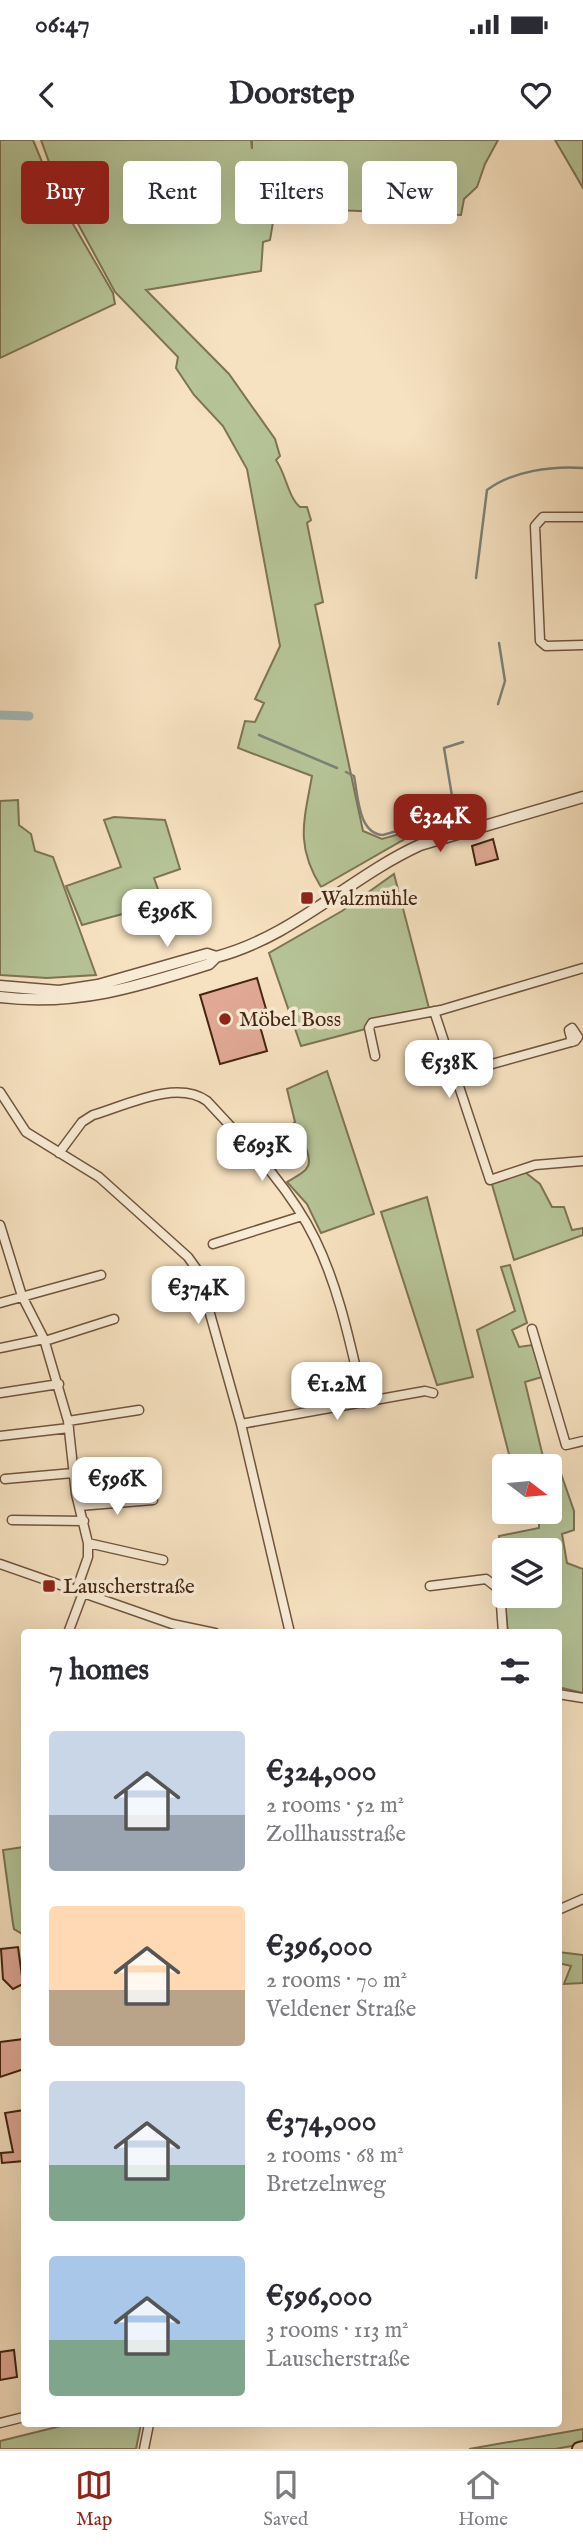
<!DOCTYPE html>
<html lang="en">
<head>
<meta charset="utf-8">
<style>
	:root { --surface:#fff; --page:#f7f7f7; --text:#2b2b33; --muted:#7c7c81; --line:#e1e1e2; --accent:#8f2418 }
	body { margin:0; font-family:"IM FELL English",serif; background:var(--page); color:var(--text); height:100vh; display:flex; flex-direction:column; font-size:26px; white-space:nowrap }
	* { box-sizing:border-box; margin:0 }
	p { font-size:23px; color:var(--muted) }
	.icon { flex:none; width:38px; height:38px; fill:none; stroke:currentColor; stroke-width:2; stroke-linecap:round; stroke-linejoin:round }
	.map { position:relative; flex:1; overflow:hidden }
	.details { position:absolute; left:21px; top:1489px; width:541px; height:798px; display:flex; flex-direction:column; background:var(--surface); border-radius:7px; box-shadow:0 7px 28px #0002 }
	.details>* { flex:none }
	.guide { position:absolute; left:21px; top:21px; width:542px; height:63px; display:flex; gap:14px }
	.needle { width:46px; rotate:106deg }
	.controls { position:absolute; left:492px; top:1314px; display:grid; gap:14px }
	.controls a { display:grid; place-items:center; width:70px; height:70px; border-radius:7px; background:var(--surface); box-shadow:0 7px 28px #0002; font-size:35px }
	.price { position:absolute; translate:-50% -60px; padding:0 16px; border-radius:14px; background:#fff; color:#222; font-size:23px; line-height:46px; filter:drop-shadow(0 2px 4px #0008) }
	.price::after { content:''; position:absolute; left:50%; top:42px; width:21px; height:16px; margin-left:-10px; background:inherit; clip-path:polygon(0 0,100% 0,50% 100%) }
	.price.selected { background:var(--accent); color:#fff }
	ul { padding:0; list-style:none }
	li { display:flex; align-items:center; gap:21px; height:175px; padding:0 28px }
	li span { display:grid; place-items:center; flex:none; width:196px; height:140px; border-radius:7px; color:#555 }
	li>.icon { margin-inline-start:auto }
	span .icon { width:84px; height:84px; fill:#fffc; stroke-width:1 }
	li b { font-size:30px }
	h2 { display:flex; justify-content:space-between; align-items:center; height:84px; padding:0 28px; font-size:30px }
	.chip { padding:0 24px; border-radius:7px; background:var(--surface); box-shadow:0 7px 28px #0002; font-size:24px; line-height:63px }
	.chip.selected { background:var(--accent); color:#fff }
	.status { display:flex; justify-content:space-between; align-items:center; height:49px; padding:0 35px; background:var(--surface); direction:ltr }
	.status svg { height:19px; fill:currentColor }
	header { display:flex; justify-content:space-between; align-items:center; height:91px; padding:0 28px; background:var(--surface); font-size:32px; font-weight:800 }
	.dock { display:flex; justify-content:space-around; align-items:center; height:98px; border-top:2px solid var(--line); background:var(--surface); font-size:19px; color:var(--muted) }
	.dock a { display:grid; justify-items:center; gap:4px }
	.dock .selected { color:var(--accent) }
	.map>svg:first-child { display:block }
</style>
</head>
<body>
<div class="status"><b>06:47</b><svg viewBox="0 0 49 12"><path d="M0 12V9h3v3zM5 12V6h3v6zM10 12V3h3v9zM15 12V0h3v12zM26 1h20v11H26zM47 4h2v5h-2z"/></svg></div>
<header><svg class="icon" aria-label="back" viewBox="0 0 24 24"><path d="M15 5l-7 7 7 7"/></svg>Doorstep<svg class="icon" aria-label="heart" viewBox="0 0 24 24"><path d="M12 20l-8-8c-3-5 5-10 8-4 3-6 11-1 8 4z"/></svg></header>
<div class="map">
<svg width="583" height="2309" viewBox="0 0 583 2309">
	<rect width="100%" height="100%" fill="#f6e1c0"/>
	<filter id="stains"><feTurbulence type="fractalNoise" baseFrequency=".00286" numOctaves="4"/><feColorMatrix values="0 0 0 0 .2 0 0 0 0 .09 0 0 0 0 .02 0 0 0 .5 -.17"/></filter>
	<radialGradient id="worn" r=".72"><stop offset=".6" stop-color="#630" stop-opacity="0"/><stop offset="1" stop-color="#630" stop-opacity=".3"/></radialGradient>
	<path fill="#b6c497" stroke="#7e7454" stroke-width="2" d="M 0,0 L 33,0 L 54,51 L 113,153 L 115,164 L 0,218 Z
		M 41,0 L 251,0 L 252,9 L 252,0 L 498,0 L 485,24 L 477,47 L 464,59 L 461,75 L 283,68 L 281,51 L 277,54 L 280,70 L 275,70 L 270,100 L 263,102 L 261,131 L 146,150 L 229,234 L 275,299 L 280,316 L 276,320 C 286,334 288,357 300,367 L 307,367 L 311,380 L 307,383 L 323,462 L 315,465 L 363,691 L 382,699 L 438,683 L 437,687 L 405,699 L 321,747 C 295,705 304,681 312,636 L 238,608 L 245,581 L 255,582 L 264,563 L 255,559 L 280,506 L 247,329 L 223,286 L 194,255 L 176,228 L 178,217 L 115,152 L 58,47 Z
		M 555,0 L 583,0 L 583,48 Z
		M 18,660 L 19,685 L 31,694 L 35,711 L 53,717 L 96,835 L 47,838 L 0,835 L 0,661 Z
		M 114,677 L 165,680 L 180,729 L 154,738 L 163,763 L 82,785 L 66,746 L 121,727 L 104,680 Z
		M 394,734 L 430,872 L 301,906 L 269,813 L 342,771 Z
		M 327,931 L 374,1074 L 321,1093 L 307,1064 L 287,1042 C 311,1028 313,1028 304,1001 L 295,1007 L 293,1025 L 279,1025 L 275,1030 L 248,1000 L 277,992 L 278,998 L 287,995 L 287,989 L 295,982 L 287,949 Z
		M 521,1029 L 540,1044 L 552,1067 L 564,1067 L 572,1090 L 583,1088 L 583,1095 L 514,1120 L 491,1041 Z
		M 427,1057 L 473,1237 L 437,1245 L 381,1072 Z
		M 510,1125 L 527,1183 L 512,1190 L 519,1207 L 532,1205 L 542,1237 L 525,1242 L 545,1325 L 559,1328 L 574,1371 L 574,1390 L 562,1394 L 567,1423 L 583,1429 L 583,1553 L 558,1547 L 558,1493 L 508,1493 L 504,1456 L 550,1456 L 550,1410 L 504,1410 L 504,1451 L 499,1396 L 539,1388 L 539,1372 L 550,1372 L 550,1326 L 512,1326 L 477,1190 L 515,1171 L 501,1127 Z
		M 24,1707 L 24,1795 L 14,1789 L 13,1784 L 3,1710 Z
		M 558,1812 L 583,1815 L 583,1843 L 564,1844 L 571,1826 L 558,1823 Z
		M 69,2284 L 141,2284 L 136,2309 L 0,2309 L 0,2301 Z
		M 583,2289 L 583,2304 L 555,2309 L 469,2309 Z"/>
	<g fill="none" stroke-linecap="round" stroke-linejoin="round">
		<path stroke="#7b8077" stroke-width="2.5" d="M 476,438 L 487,350 C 512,331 551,326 583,328
			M 498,564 L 505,541 L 499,503
			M 259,595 L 337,628
			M 346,632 L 354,636 C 358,655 358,694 383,695 L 441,678 L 454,668 L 444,608 L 463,602"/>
		<path stroke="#9fbcba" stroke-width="9" d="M 0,575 L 29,576"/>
	</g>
	<path fill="#e1a995" stroke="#452512" stroke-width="2" d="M 493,699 L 498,719 L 476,725 L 472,706 Z
		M 257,838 L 266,869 L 256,872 L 267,911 L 220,924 L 200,855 Z
		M 18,1807 L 23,1844 L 13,1849 L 3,1839 L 1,1809 Z
		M 24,1899 L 24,1929 L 0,1937 L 0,1902 Z
		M 24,1970 L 24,2021 L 2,2023 L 1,2013 L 13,2012 L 5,1973 Z
		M 14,2210 L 17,2237 L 0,2240 L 0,2212 Z"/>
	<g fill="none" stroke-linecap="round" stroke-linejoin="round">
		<g stroke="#71543e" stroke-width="11">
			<path id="minor" d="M 583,377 L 543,377 L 535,386 L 540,501 L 546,506 L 583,505
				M 434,871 L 490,1040 L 535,1025 L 583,1021
				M 375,916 L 369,888 L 372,883 L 441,870 L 583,828
				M 456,934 L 575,901 L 578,897 L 572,888 L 569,890 L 572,902
				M 0,952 L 26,992 L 99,1037 L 188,1117 L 198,1131 L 241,1284 L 290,1493
				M 59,1013 L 82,982 L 93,975 C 125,966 176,939 207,961 C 247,1004 289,1046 315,1099 C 340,1150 351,1208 364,1263
				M 0,1085 L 22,1156 L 44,1199 L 68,1281 L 76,1354 L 88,1403 L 88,1417 L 76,1451
				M 213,1104 L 302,1076
				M 0,1163 L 101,1135
				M 532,1189 L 566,1305 L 583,1301
				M 45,1201 L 114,1179
				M 0,1208 L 44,1199
				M 0,1253 L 59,1244
				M 68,1281 L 139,1270
				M 241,1284 L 425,1251 L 433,1253
				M 0,1296 L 69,1288
				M 5,1339 L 73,1333
				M 79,1366 L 153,1360
				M 12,1380 L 84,1381
				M 88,1403 L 163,1420
				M 0,1424 L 172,1484 L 215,1493
				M 430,1446 L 486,1439 L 500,1450 L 503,1493
				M 68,1493 L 83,1453
				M 558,1554 L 583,1558
				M 558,1770 L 583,1759
				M 0,2283 L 24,2277
				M 144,2309 L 149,2284"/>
		</g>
		<g stroke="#71543e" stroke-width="13">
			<path id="tertiary" d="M 0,846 L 59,851 L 98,845 L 207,814 L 216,817
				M 0,857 C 76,866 137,847 209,824 L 216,817 C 293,797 350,737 420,705 L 583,657"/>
		</g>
		<g stroke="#452512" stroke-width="16">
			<path id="primary" d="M 579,2309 L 583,2308"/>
		</g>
		<use href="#minor" stroke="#f9ecd6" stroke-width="8"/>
		<use href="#tertiary" stroke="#f9ecd6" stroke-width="10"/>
		<use href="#primary" stroke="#f6e1c0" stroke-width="12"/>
	</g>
	<g fill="#8f2418" stroke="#f9ecd6" stroke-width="2.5">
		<rect x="300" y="751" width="14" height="14" rx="3.5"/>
		<circle cx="225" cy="879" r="7"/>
		<rect x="42" y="1439" width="14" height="14" rx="3.5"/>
	</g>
	<g text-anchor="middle" stroke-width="7" stroke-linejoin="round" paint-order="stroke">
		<g font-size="21" fill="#452512" stroke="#f9ecd6" text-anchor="start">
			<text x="321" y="765">Walzmühle</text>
			<text x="239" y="886">Möbel Boss</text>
			<text x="63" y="1453">Lauscherstraße</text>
		</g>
	</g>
	<rect width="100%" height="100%" filter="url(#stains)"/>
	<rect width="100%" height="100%" fill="url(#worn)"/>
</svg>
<div class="controls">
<a><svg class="needle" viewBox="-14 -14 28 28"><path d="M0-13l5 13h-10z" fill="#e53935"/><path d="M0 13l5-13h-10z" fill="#7c7c81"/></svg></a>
<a><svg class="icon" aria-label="layers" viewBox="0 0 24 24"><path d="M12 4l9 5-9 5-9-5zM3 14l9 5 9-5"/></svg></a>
</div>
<b class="price selected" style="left:440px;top:714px">€324K</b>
<b class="price" style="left:167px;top:809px">€396K</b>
<b class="price" style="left:449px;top:960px">€538K</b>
<b class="price" style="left:262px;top:1043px">€693K</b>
<b class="price" style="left:198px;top:1186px">€374K</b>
<b class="price" style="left:337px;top:1282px">€1.2M</b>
<b class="price" style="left:117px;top:1377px">€596K</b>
<div class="guide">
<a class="chip selected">Buy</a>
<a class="chip">Rent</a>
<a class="chip">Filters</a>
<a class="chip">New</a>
</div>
<section class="details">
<h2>7 homes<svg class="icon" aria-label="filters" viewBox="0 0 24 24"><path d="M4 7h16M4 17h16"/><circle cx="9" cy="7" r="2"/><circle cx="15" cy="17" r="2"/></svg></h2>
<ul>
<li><span style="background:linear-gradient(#c9d6e8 60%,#9aa5b1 0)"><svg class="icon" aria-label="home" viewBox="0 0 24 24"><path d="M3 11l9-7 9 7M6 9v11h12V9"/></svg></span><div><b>€324,000</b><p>2 rooms · 52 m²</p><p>Zollhausstraße</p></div></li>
<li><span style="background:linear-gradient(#ffd9b3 60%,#b9a48a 0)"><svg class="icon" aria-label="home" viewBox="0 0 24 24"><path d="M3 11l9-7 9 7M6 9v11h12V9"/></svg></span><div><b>€396,000</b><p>2 rooms · 70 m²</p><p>Veldener Straße</p></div></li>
<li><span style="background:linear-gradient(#c9d6e8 60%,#7fa58c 0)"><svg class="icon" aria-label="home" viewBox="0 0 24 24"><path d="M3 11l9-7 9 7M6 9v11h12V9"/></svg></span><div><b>€374,000</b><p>2 rooms · 68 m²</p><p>Bretzelnweg</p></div></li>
<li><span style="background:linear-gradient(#a9c7e8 60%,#7fa58c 0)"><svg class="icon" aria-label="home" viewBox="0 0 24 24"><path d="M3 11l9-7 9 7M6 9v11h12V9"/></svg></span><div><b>€596,000</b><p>3 rooms · 113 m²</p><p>Lauscherstraße</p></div></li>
</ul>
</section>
</div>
<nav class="dock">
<a class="selected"><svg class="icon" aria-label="map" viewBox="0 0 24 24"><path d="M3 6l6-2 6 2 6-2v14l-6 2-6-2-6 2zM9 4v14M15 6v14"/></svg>Map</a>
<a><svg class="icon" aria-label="saved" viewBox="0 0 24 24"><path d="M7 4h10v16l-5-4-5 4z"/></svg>Saved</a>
<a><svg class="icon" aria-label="home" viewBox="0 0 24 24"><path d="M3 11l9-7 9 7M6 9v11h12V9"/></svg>Home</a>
</nav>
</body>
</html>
